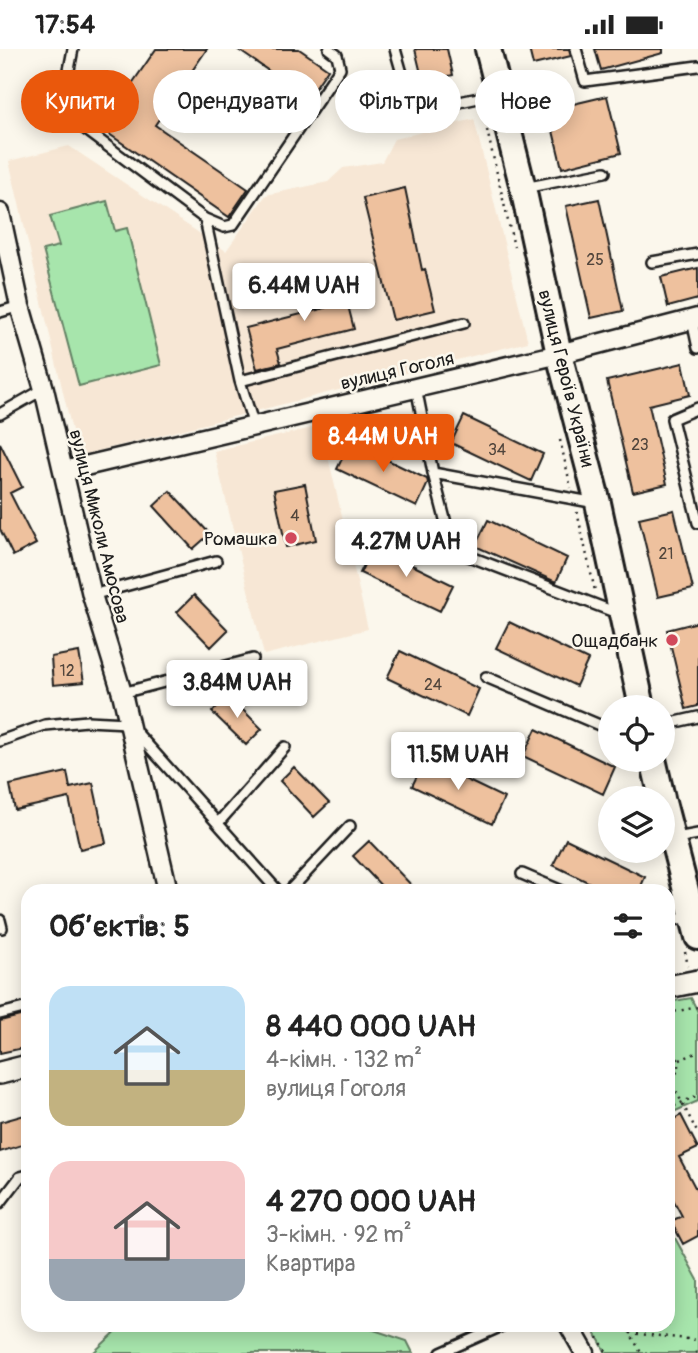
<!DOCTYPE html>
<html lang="uk">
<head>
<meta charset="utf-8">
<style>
	:root { --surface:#fff; --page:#f6f6f6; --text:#222; --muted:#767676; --accent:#ea580c }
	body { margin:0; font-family:Pangolin,sans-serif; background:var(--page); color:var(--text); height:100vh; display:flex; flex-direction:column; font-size:26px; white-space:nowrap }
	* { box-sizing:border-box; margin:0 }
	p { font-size:23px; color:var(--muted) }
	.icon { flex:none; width:38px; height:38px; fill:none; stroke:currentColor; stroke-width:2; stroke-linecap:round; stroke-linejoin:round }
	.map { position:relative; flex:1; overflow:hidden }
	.drawer { position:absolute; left:21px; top:835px; width:654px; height:448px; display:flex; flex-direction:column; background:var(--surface); border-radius:21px; box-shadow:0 4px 18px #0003 }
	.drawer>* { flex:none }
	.hud { position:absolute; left:21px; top:21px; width:656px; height:63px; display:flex; gap:14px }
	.fabs { position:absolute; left:598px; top:646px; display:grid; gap:14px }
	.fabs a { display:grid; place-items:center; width:77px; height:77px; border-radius:50%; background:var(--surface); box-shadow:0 4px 18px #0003; font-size:35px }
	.price { position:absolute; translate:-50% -60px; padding:0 16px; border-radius:7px; background:#fff; color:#222; font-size:23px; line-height:46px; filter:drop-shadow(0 2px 4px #0008) }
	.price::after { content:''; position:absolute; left:50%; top:42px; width:21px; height:16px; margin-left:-10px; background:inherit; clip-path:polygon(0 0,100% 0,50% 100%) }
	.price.current { background:var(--accent); color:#fff }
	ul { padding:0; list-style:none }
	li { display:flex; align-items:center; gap:21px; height:175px; padding:0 28px }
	li span { display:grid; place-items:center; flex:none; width:196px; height:140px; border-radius:21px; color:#555 }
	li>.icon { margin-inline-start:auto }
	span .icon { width:84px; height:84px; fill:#fffc; stroke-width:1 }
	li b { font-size:30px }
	h2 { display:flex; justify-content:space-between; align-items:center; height:84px; padding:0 28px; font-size:30px }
	.pill { padding:0 24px; border-radius:32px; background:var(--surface); box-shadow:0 4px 18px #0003; font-size:24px; line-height:63px }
	.pill.current { background:var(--accent); color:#fff }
	.status { display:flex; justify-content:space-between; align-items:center; height:49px; padding:0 35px; background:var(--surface); direction:ltr }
	.status svg { height:19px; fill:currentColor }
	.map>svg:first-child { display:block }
</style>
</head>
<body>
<div class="status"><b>17:54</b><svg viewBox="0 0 49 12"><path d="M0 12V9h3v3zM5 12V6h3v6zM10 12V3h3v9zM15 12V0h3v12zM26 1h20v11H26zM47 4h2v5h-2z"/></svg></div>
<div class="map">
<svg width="698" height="1304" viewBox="0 0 698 1304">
	<rect width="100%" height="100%" fill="#fbf7ec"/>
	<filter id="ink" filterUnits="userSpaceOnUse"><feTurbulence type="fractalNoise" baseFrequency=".0143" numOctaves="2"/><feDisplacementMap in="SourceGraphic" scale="14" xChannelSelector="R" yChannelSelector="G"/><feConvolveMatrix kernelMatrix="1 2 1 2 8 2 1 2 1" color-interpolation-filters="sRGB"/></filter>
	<g filter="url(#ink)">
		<path fill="#f7e7d5" d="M 474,70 L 528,293 L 78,407 L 9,112 L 69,97 L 226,202 L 266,146 L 328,133 L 343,119 L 382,113 L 394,90 Z
			M 321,377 L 368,580 L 264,606 L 214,402 Z"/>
		<path fill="#a7e5ac" stroke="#628064" stroke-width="2" d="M 107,152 L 115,182 L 127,179 L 161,316 L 79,337 L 43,201 L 59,197 L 50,167 Z
			M 691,949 L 698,963 L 698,1052 L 669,1065 L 669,953 Z
			M 669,1178 L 698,1231 L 698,1304 L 606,1304 L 591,1276 L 668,1276 Z
			M 123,1276 L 359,1276 L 407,1292 L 413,1304 L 93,1304 Z"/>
		<path fill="#eec19e" stroke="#1c1c1c" stroke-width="2" d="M 156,0 L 207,0 L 155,76 L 248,140 L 229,168 L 99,78 L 118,51 L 120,52 Z
			M 237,0 L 299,0 L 328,20 L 308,49 Z
			M 415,0 L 447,0 L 453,26 L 423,33 Z
			M 529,0 L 569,0 L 571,7 L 533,16 Z
			M 595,0 L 663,0 L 663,4 L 601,21 Z
			M 607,47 L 621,104 L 562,119 L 548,61 Z
			M 405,139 L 422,221 L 425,220 L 435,261 L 393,271 L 363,149 Z
			M 599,150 L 623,262 L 591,269 L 566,157 Z
			M 338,217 L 354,280 L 277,300 L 281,314 L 257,320 L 246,279 L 325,259 L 316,222 Z
			M 698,219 L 698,250 L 668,258 L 661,228 Z
			M 683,314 L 690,346 L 649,356 L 667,435 L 633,443 L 607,332 Z
			M 464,367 L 543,405 L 531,432 L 451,394 Z
			M 350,393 L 427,430 L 428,434 L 417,458 L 337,420 Z
			M 0,394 L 22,438 L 10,444 L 36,495 L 13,507 L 0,480 Z
			M 305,435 L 316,491 L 286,498 L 274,441 Z
			M 170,442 L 210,485 L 193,500 L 154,457 Z
			M 674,461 L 693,540 L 658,548 L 639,469 Z
			M 488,471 L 567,509 L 556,533 L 475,497 Z
			M 373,497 L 453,536 L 440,562 L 360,524 Z
			M 194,546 L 228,581 L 211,598 L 177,563 Z
			M 509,573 L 588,611 L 576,637 L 496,599 Z
			M 698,573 L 698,657 L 686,660 L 667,581 Z
			M 400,602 L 479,640 L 467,667 L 387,629 Z
			M 79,603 L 84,633 L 53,636 L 51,608 Z
			M 228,646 L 262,680 L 246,696 L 212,663 Z
			M 536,680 L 615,718 L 603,745 L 523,707 Z
			M 425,711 L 504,749 L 492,775 L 412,737 Z
			M 294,718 L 329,754 L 314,768 L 280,732 Z
			M 67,723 L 70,739 L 93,734 L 106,794 L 80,800 L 69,749 L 15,761 L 10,736 Z
			M 566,790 L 645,828 L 639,842 L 606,842 L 553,816 Z
			M 369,792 L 417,842 L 386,842 L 353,807 Z
			M 28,965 L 28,998 L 0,1004 L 0,972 Z
			M 28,1065 L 28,1094 L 0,1103 L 0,1073 Z
			M 681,1066 L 698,1099 L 679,1108 L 698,1144 L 698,1187 L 683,1195 L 671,1172 L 682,1167 L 668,1141 L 668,1073 Z"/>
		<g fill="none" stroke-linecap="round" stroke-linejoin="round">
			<g stroke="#1c1c1c" stroke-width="14">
				<path id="service" d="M 73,0 L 64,47 L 74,72 L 205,170 L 224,178 L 233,176 L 340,19 L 337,6 L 329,0
					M 395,0 L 413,63 L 497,45
					M 576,0 L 585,32 L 698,17
					M 524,139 L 605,123
					M 205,170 L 240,332 L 254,377
					M 652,213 L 698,205
					M 0,263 L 20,257
					M 692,271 L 698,299
					M 240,332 L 464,274
					M 416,338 L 433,424 L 453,501 L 617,564
					M 698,359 L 672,370 L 698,474
					M 0,365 L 44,340
					M 433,424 L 596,454
					M 92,546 L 216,512
					M 486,628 L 611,681
					M 122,644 L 253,610
					M 663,676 L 698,668
					M 0,692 L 45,676 L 87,672 L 128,674 L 278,842
					M 218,774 L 285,698
					M 676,789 L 698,785
					M 522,825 L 562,842
					M 289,842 L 350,777
					M 0,871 L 2,879
					M 668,872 L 690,868
					M 0,965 L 28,958
					M 0,1154 L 20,1128 L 28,1126
					M 441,1304 L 504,1276"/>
			</g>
			<g stroke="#1c1c1c" stroke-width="23">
				<path id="minor" d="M 0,164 L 20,257 L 44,340 L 92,546 L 122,644 L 168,842
					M 64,422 L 559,305 L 698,269
					M 569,1276 L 585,1304"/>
			</g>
			<g stroke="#1c1c1c" stroke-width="26">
				<path id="tertiary" d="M 668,938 L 698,932
					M 0,1024 L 28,1017"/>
			</g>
			<g stroke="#1c1c1c" stroke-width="30">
				<path id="secondary" d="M 488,0 L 523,139 L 559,305 L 598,454 L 642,658
					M 653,710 L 662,749
					M 663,753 L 698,888"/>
			</g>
			<path stroke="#1c1c1c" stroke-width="2.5" stroke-dasharray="2 5" stroke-linecap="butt" d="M 487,81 L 514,198
				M 560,391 L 571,439
				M 577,463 L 595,542
				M 685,903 L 688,917
				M 668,964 L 698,958
				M 668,999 C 680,1007 684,1020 671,1029
				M 680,1011 L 698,1003
				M 670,1030 L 698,1085
				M 668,1060 L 698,1046
				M 591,1276 L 607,1304
				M 626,1276 L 641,1304
				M 630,1284 L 698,1291
				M 695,1304 L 698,1303"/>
			<use href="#service" stroke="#fbf7ec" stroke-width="9"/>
			<use href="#minor" stroke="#fbf7ec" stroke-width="18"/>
			<use href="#tertiary" stroke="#fbf7ec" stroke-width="21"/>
			<use href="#secondary" stroke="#fbf7ec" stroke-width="24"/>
		</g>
	</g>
	<g fill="#d1495b" stroke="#fbf7ec" stroke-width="2.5">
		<circle cx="291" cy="489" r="7"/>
		<circle cx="672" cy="591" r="7"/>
	</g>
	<g text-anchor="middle" stroke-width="5" stroke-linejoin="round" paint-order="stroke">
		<g font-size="16" fill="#50453c">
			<text x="595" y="216">25</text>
			<text x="640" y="401">23</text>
			<text x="497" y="406">34</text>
			<text x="295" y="472">4</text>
			<text x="666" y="510">21</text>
			<text x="67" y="627">12</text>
			<text x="433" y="641">24</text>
		</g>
		<g font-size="19" fill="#1c1c1c" stroke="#fbf7ec">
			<text transform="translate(397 321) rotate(-13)" y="7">вулиця Гоголя</text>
			<text transform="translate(567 329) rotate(76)" y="7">вулиця Героїв України</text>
			<text transform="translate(100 477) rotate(76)" y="7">вулиця Миколи Амосова</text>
		</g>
		<g font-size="19" fill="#1c1c1c" stroke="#fbf7ec" text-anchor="end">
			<text x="277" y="496">Ромашка</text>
			<text x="658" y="598">Ощадбанк</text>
		</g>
	</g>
</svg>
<div class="fabs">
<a><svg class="icon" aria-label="locate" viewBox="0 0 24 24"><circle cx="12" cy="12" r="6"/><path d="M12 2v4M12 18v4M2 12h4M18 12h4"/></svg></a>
<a><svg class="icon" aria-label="layers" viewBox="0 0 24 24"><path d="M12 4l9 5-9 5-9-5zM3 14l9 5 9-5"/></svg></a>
</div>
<b class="price" style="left:304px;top:274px">6.44M UAH</b>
<b class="price current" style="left:383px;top:425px">8.44M UAH</b>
<b class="price" style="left:406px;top:530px">4.27M UAH</b>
<b class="price" style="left:237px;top:671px">3.84M UAH</b>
<b class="price" style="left:458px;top:743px">11.5M UAH</b>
<div class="hud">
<a class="pill current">Купити</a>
<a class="pill">Орендувати</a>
<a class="pill">Фільтри</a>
<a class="pill">Нове</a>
</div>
<section class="drawer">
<h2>Об’єктів: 5<svg class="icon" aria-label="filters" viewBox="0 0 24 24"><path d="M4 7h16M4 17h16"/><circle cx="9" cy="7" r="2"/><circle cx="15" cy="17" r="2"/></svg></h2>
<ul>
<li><span style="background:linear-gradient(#bfe0f5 60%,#c2b280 0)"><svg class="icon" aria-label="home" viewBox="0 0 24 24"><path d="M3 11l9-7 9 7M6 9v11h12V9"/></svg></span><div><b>8 440 000 UAH</b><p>4-кімн. · 132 m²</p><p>вулиця Гоголя</p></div></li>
<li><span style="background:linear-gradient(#f6c9c9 70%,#9aa5b1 0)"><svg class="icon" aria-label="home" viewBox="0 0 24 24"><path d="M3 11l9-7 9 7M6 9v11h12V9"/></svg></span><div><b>4 270 000 UAH</b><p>3-кімн. · 92 m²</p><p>Квартира</p></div></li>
</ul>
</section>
</div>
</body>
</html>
